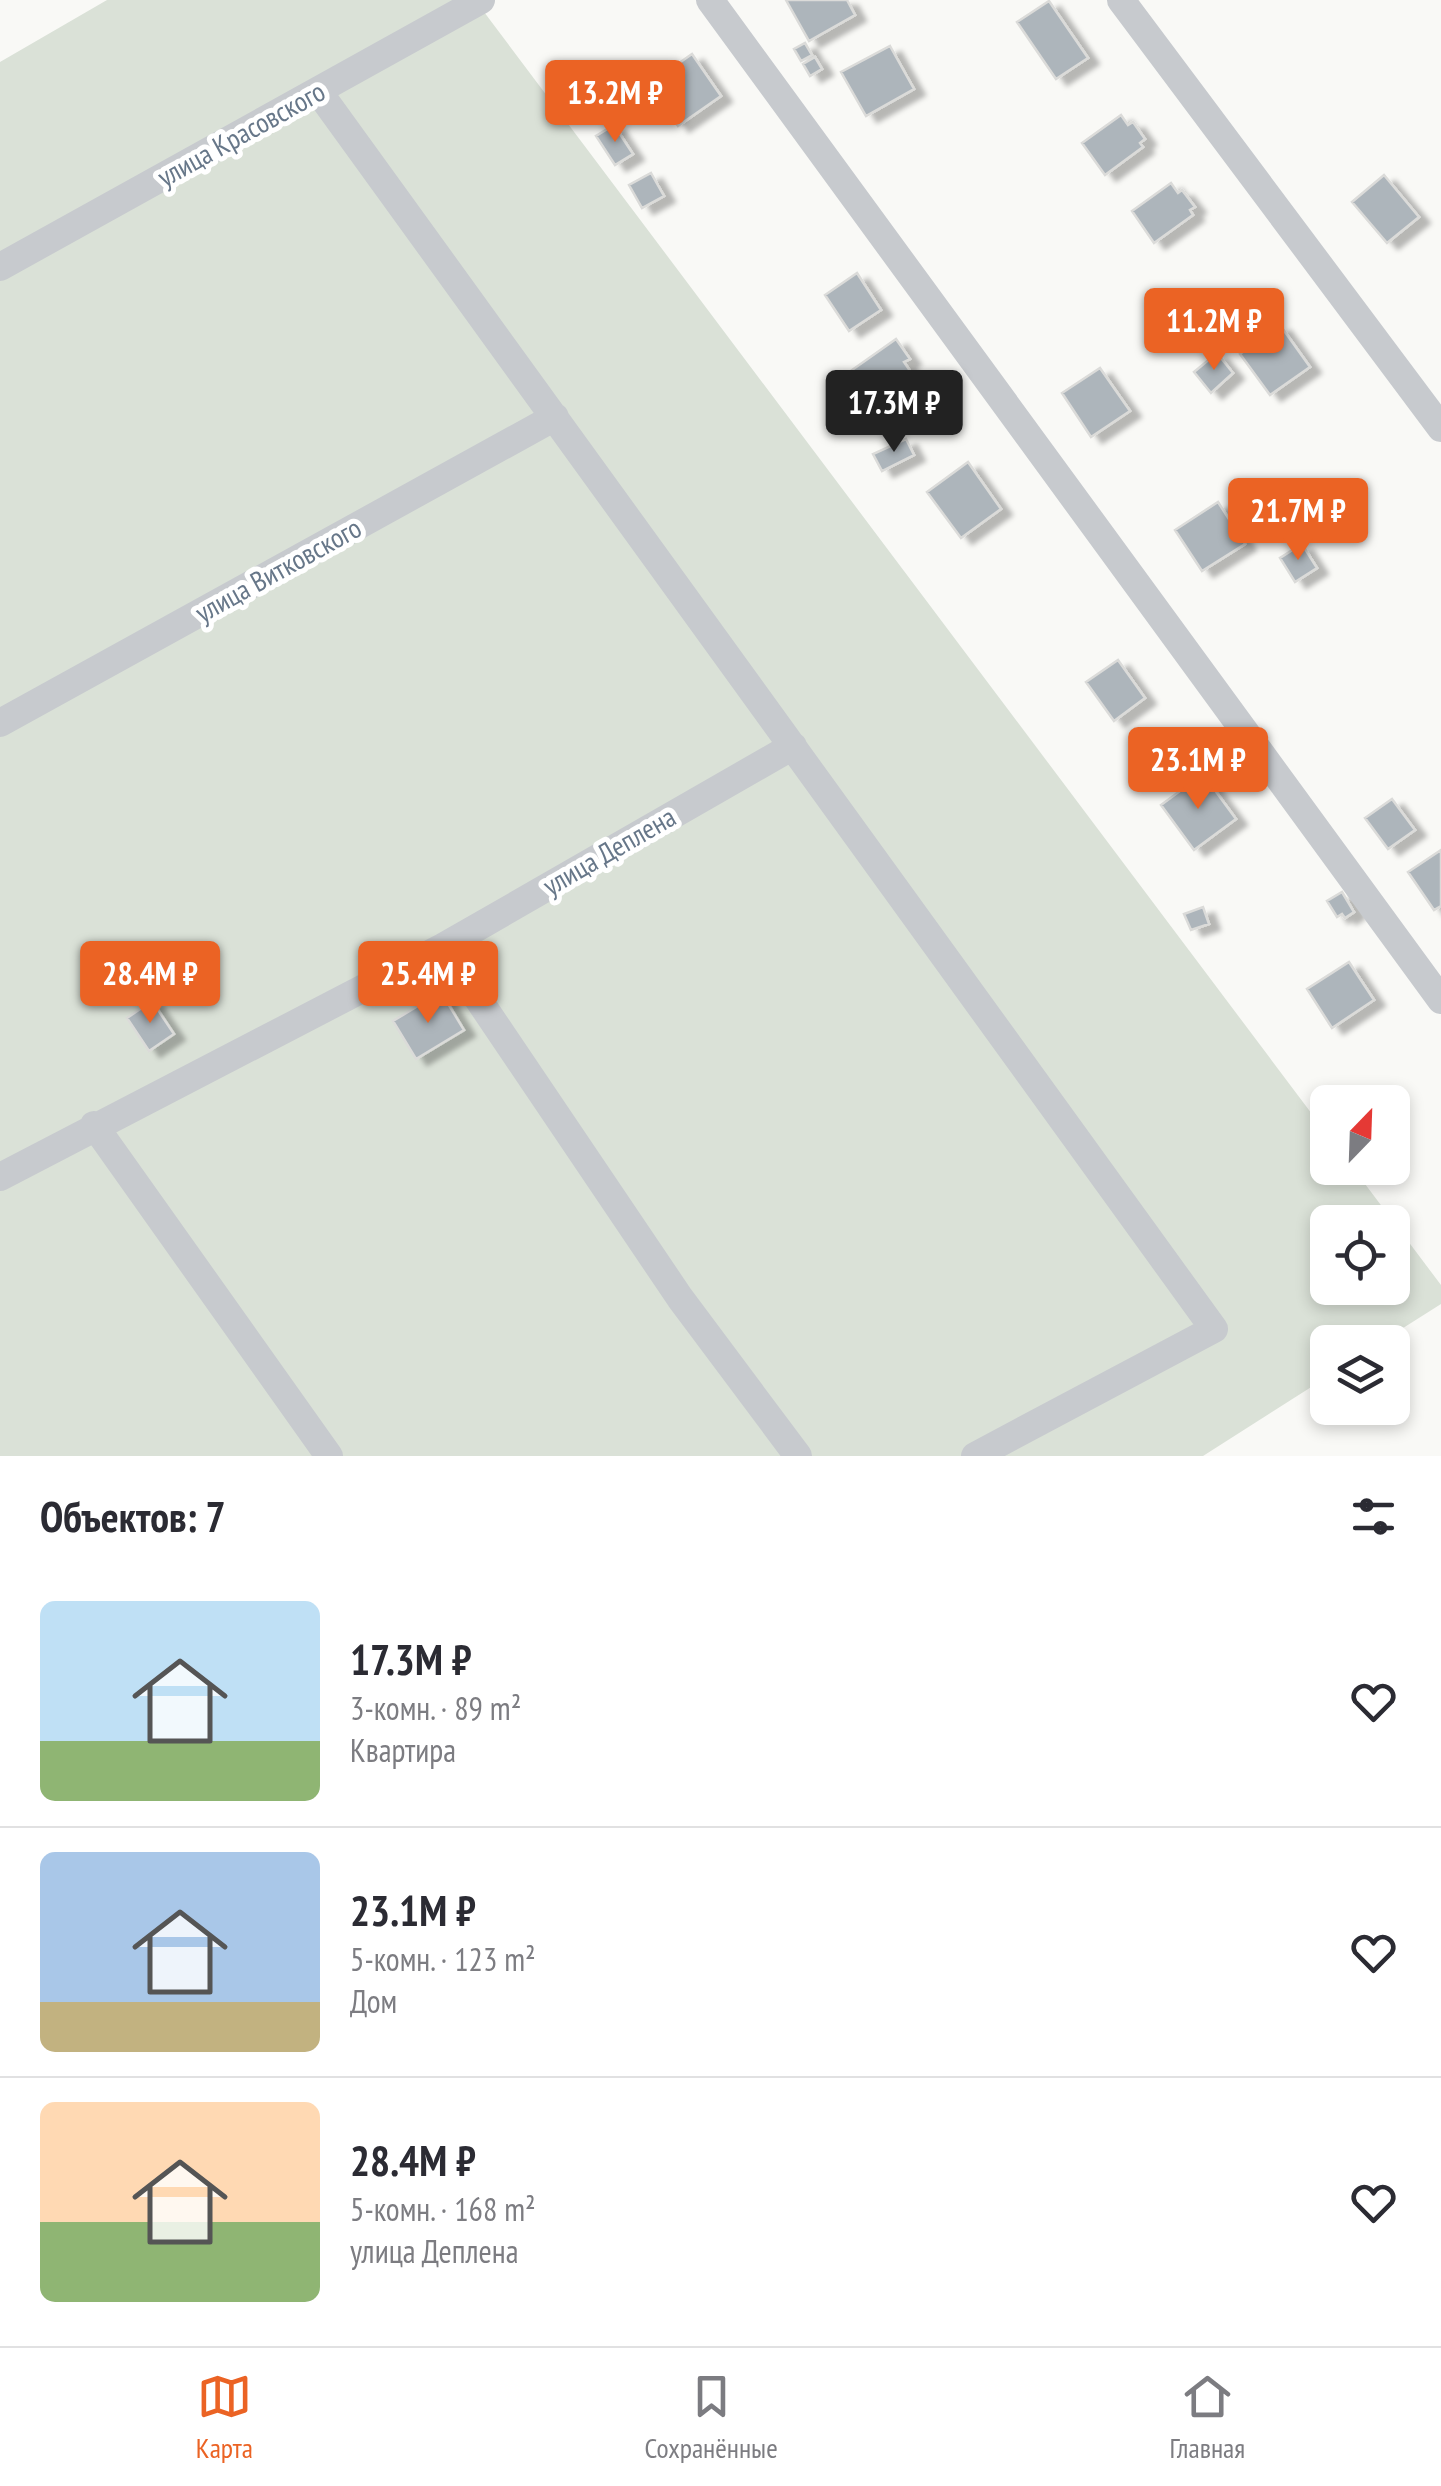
<!DOCTYPE html>
<html lang="ru">
<head>
<meta charset="utf-8">
<style>
	:root { --surface:#fff; --page:#f2f2f3; --text:#2b2b33; --muted:#7c7c81; --line:#e1e1e2; --accent:#eb6324 }
	body { margin:0; font-family:"PT Sans Narrow",sans-serif; background:var(--page); color:var(--text); height:100vh; display:flex; flex-direction:column; font-size:38px; white-space:nowrap }
	* { box-sizing:border-box; margin:0 }
	p { font-size:32px; color:var(--muted) }
	.icon { flex:none; width:55px; height:55px; fill:none; stroke:currentColor; stroke-width:2; stroke-linecap:round; stroke-linejoin:round }
	.map { position:relative; height:1456px; overflow:hidden }
	.side { display:flex; flex-direction:column; background:var(--surface); flex:1 }
	.side>* { flex:none }
	.needle { width:65px; rotate:23deg }
	.buttons { position:absolute; left:1310px; top:1085px; display:grid; gap:20px }
	.buttons a { display:grid; place-items:center; width:100px; height:100px; border-radius:15px; background:var(--surface); box-shadow:0 5px 15px #0003; font-size:50px }
	.price { position:absolute; translate:-50% -85px; padding:0 22px; border-radius:10px; background:var(--accent); color:#fff; font-size:32px; line-height:65px; filter:drop-shadow(0 2px 5px #0008) }
	.price::after { content:''; position:absolute; left:50%; top:60px; width:30px; height:22px; margin-left:-15px; background:inherit; clip-path:polygon(0 0,100% 0,50% 100%) }
	.price.active { background:#222; color:#fff }
	ul { padding:0; list-style:none }
	li { display:flex; align-items:center; gap:30px; height:250px; padding:0 40px }
	li+li { border-top:2px solid var(--line) }
	li span { display:grid; place-items:center; flex:none; width:280px; height:200px; border-radius:15px; color:#555 }
	li>.icon { margin-inline-start:auto }
	span .icon { width:120px; height:120px; fill:#fffc; stroke-width:1 }
	li b { font-size:42px }
	h2 { display:flex; justify-content:space-between; align-items:center; height:120px; padding:0 40px; font-size:42px }
	.dock { display:flex; justify-content:space-around; align-items:center; height:140px; border-top:2px solid var(--line); background:var(--surface); font-size:28px; color:var(--muted) }
	.dock a { display:grid; justify-items:center; gap:5px }
	.dock .active { color:var(--accent) }
	.map>svg:first-child { display:block }
</style>
</head>
<body>
<div class="map">
<svg width="1441" height="1456" viewBox="0 0 1441 1456">
	<defs>
		<filter id="shadow"><feDropShadow dx="11" dy="6" stdDeviation="2.5" flood-color="#0004"/></filter>
	</defs>
	<rect width="100%" height="100%" fill="#f9f9f6"/>
	<path fill="#dae1d7" fill-rule="evenodd" d="M 107,0 L 475,0 L 1327,1134 L 1328,1168 L 1353,1168 L 1441,1285 L 1441,1304 L 1381,1342 L 1328,1342 L 1327,1377 L 1203,1456 L 0,1456 L 0,62 ZM 1328,1222 L 1392,1222 L 1392,1288 L 1328,1288 Z"/>
	<path fill="#adb5bb" stroke="#dbdbd9" stroke-width="2.5" filter="url(#shadow)" d="M 786,0 L 847,0 L 855,15 L 809,41 Z
		M 1049,1 L 1088,58 L 1056,79 L 1017,22 Z
		M 805,43 L 812,55 L 801,61 L 794,49 Z
		M 890,46 L 914,89 L 866,116 L 841,72 Z
		M 692,54 L 721,96 L 678,126 L 649,84 Z
		M 815,57 L 822,69 L 810,76 L 803,64 Z
		M 1121,115 L 1128,125 L 1133,122 L 1145,139 L 1140,143 L 1143,147 L 1105,175 L 1082,143 Z
		M 614,125 L 633,154 L 615,165 L 596,136 Z
		M 651,173 L 664,196 L 642,208 L 629,185 Z
		M 1384,175 L 1419,217 L 1387,243 L 1352,202 Z
		M 1171,183 L 1178,193 L 1182,190 L 1195,207 L 1190,210 L 1193,215 L 1154,243 L 1132,211 Z
		M 857,273 L 881,310 L 849,331 L 825,295 Z
		M 1280,325 L 1310,367 L 1270,395 L 1240,354 Z
		M 896,339 L 910,359 L 904,362 L 923,390 L 881,419 L 852,370 Z
		M 1217,353 L 1233,373 L 1211,393 L 1194,372 Z
		M 1100,368 L 1130,411 L 1091,437 L 1062,393 Z
		M 906,439 L 914,455 L 882,471 L 873,454 Z
		M 968,462 L 1001,509 L 961,538 L 927,492 Z
		M 1218,502 L 1245,544 L 1202,571 L 1175,530 Z
		M 1302,544 L 1317,568 L 1295,582 L 1280,558 Z
		M 1118,660 L 1145,698 L 1114,721 L 1086,682 Z
		M 1203,774 L 1236,819 L 1194,850 L 1161,805 Z
		M 1392,799 L 1415,830 L 1388,849 L 1365,818 Z
		M 1441,850 L 1441,906 L 1434,910 L 1408,872 Z
		M 1342,892 L 1354,912 L 1345,918 L 1342,914 L 1337,917 L 1327,901 Z
		M 1203,907 L 1209,924 L 1191,930 L 1184,914 Z
		M 1349,962 L 1374,1000 L 1332,1028 L 1307,989 Z
		M 441,992 L 464,1030 L 416,1059 L 393,1021 Z
		M 152,1001 L 174,1034 L 149,1051 L 127,1018 Z"/>
	<g fill="none" stroke-linecap="round" stroke-linejoin="round">
		<path stroke="#c7cace" stroke-width="28" d="M 710,0 L 1441,1000
			M 1121,0 L 1441,428
			M 318,91 L 1214,1329 L 975,1456
			M 0,267 L 481,0
			M 0,723 L 555,417
			M 443,947 L 680,1298 L 798,1456
			M 94,1125 L 329,1456
			M 0,1177 L 443,947 L 793,746"/>
	</g>
	<g text-anchor="middle" stroke-width="10" stroke-linejoin="round" paint-order="stroke">
		<g font-size="28" fill="#677789" stroke="#fff">
			<text transform="translate(241 134) rotate(-29)" y="10">улица Красовского</text>
			<text transform="translate(278 570) rotate(-29)" y="10">улица Витковского</text>
			<text transform="translate(609 851) rotate(-30)" y="10">улица Деплена</text>
		</g>
	</g>
</svg>
<div class="buttons">
<a><svg class="needle" viewBox="-14 -14 28 28"><path d="M0-13l5 13h-10z" fill="#e53935"/><path d="M0 13l5-13h-10z" fill="#7c7c81"/></svg></a>
<a><svg class="icon" aria-label="locate" viewBox="0 0 24 24"><circle cx="12" cy="12" r="6"/><path d="M12 2v4M12 18v4M2 12h4M18 12h4"/></svg></a>
<a><svg class="icon" aria-label="layers" viewBox="0 0 24 24"><path d="M12 4l9 5-9 5-9-5zM3 14l9 5 9-5"/></svg></a>
</div>
<b class="price" style="left:615px;top:145px">13.2M ₽</b>
<b class="price" style="left:1214px;top:373px">11.2M ₽</b>
<b class="price active" style="left:894px;top:455px">17.3M ₽</b>
<b class="price" style="left:1298px;top:563px">21.7M ₽</b>
<b class="price" style="left:1198px;top:812px">23.1M ₽</b>
<b class="price" style="left:150px;top:1026px">28.4M ₽</b>
<b class="price" style="left:428px;top:1026px">25.4M ₽</b>
</div>
<section class="side">
<h2>Объектов: 7<svg class="icon" aria-label="filters" viewBox="0 0 24 24"><path d="M4 7h16M4 17h16"/><circle cx="9" cy="7" r="2"/><circle cx="15" cy="17" r="2"/></svg></h2>
<ul>
<li><span style="background:linear-gradient(#bfe0f5 70%,#8fb573 0)"><svg class="icon" aria-label="home" viewBox="0 0 24 24"><path d="M3 11l9-7 9 7M6 9v11h12V9"/></svg></span><div><b>17.3M ₽</b><p>3-комн. · 89 m²</p><p>Квартира</p></div><svg class="icon" aria-label="heart" viewBox="0 0 24 24"><path d="M12 20l-8-8c-3-5 5-10 8-4 3-6 11-1 8 4z"/></svg></li>
<li><span style="background:linear-gradient(#a9c7e8 75%,#c2b280 0)"><svg class="icon" aria-label="home" viewBox="0 0 24 24"><path d="M3 11l9-7 9 7M6 9v11h12V9"/></svg></span><div><b>23.1M ₽</b><p>5-комн. · 123 m²</p><p>Дом</p></div><svg class="icon" aria-label="heart" viewBox="0 0 24 24"><path d="M12 20l-8-8c-3-5 5-10 8-4 3-6 11-1 8 4z"/></svg></li>
<li><span style="background:linear-gradient(#ffd9b3 60%,#8fb573 0)"><svg class="icon" aria-label="home" viewBox="0 0 24 24"><path d="M3 11l9-7 9 7M6 9v11h12V9"/></svg></span><div><b>28.4M ₽</b><p>5-комн. · 168 m²</p><p>улица Деплена</p></div><svg class="icon" aria-label="heart" viewBox="0 0 24 24"><path d="M12 20l-8-8c-3-5 5-10 8-4 3-6 11-1 8 4z"/></svg></li>
</ul>
</section>
<nav class="dock">
<a class="active"><svg class="icon" aria-label="map" viewBox="0 0 24 24"><path d="M3 6l6-2 6 2 6-2v14l-6 2-6-2-6 2zM9 4v14M15 6v14"/></svg>Карта</a>
<a><svg class="icon" aria-label="saved" viewBox="0 0 24 24"><path d="M7 4h10v16l-5-4-5 4z"/></svg>Сохранённые</a>
<a><svg class="icon" aria-label="home" viewBox="0 0 24 24"><path d="M3 11l9-7 9 7M6 9v11h12V9"/></svg>Главная</a>
</nav>
</body>
</html>
